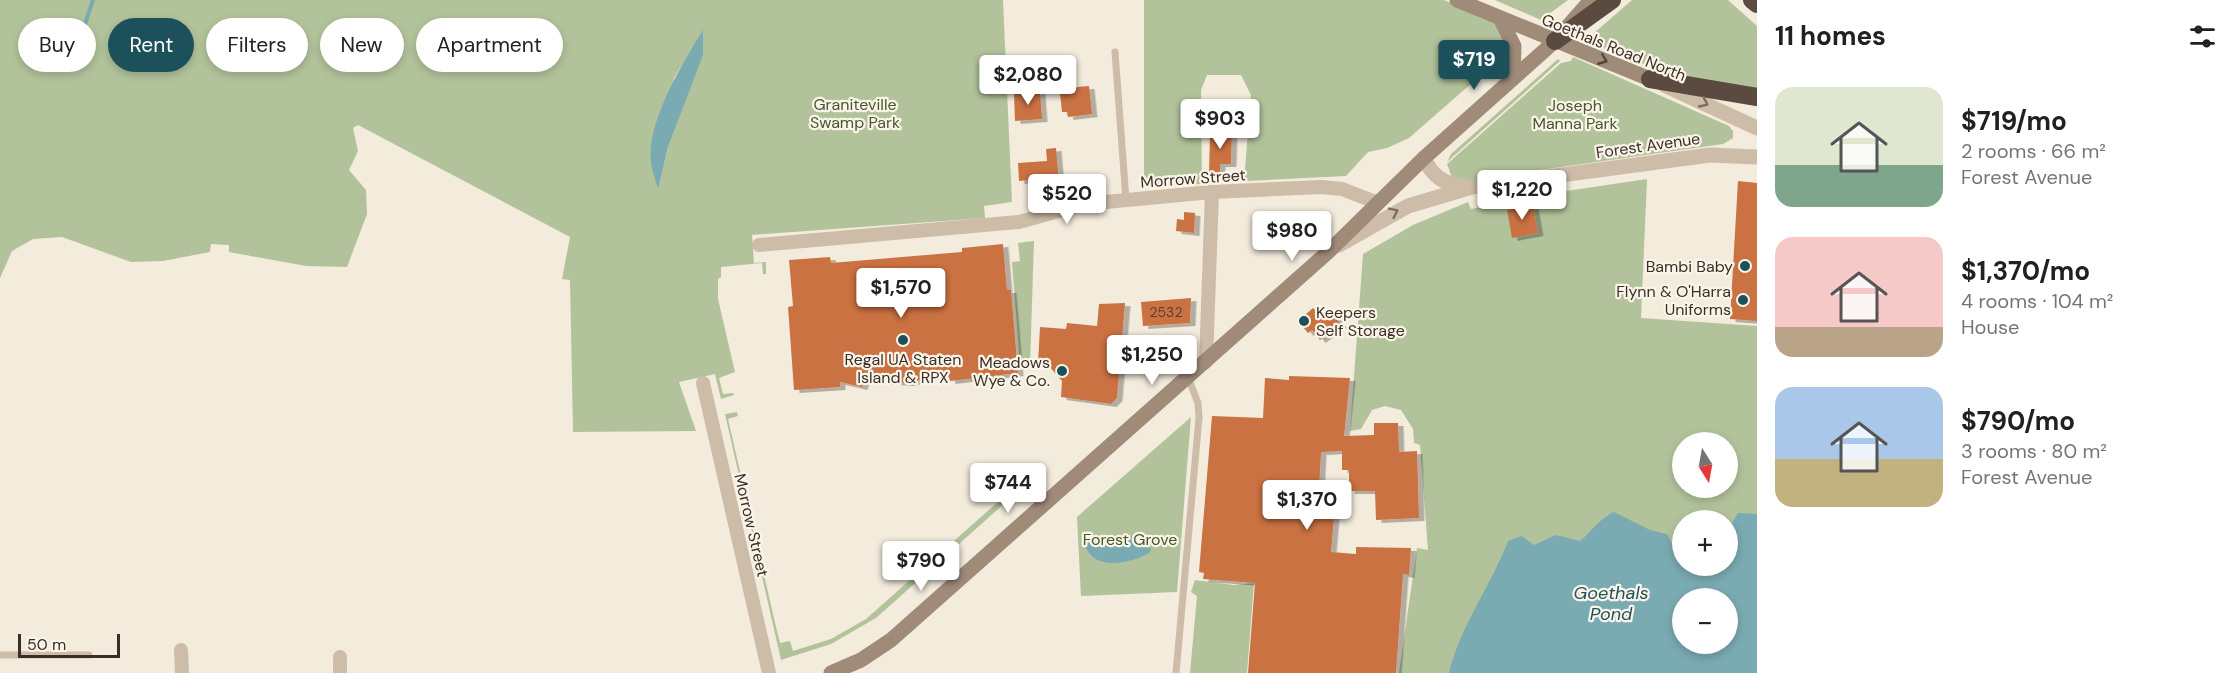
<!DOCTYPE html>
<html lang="en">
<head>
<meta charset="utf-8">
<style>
	:root { --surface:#fff; --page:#f2f2f2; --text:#202124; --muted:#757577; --accent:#1c515c }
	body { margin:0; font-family:"DM Sans",sans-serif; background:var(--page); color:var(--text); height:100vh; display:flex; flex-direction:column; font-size:22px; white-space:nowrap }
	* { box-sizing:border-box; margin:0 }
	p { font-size:20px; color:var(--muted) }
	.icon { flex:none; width:33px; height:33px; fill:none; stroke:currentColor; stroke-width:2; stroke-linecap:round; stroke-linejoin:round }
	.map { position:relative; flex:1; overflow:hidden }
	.sheet { display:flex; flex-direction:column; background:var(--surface); width:480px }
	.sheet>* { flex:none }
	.guide { position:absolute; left:18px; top:18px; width:570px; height:54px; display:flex; gap:12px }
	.needle { width:39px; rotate:169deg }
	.fabs { position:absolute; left:1672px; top:432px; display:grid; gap:12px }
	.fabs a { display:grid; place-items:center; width:66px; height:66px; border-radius:50%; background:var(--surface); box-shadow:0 3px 9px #0003; font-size:30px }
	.scale { position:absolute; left:18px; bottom:15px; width:102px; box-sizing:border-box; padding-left:6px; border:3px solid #392f28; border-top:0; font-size:16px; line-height:21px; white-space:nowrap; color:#392f28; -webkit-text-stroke:4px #fbf4e9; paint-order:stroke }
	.price { position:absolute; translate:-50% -51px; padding:0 14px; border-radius:6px; background:#fff; color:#222; font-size:20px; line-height:39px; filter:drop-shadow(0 2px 3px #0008) }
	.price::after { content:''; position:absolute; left:50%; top:36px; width:18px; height:14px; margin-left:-9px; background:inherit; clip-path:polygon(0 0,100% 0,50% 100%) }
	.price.on { background:var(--accent); color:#fff }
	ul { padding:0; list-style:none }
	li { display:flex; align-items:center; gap:18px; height:150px; padding:0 18px }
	li span { display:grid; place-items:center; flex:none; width:168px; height:120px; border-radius:18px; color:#555 }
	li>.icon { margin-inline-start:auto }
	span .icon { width:72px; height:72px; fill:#fffc; stroke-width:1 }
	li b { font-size:26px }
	h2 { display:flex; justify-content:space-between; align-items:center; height:72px; padding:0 18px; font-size:26px }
	.tag { padding:0 21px; border-radius:27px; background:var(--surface); box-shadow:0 3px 9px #0003; font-size:21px; line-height:54px }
	.tag.on { background:var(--accent); color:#fff }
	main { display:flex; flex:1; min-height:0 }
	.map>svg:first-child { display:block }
</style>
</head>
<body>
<main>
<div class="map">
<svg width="1757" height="673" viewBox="0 0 1757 673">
	<defs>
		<filter id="shadow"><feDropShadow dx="5.5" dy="3" stdDeviation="0" flood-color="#0004"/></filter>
	</defs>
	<rect width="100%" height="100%" fill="#f3ebdc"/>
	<path fill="#b2c39b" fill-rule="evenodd" d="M 0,0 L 1003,0 L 1012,202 L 984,206 L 985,218 L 752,235 L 754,263 L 766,262 L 766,274 L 763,274 L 762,263 L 721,267 L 721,277 L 718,279 L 718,299 L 735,372 L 719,378 L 723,394 L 733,393 L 734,395 L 721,399 L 715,374 L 679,382 L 696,431 L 573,432 L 570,280 L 562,279 L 570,237 L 358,125 L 353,128 L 358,151 L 349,170 L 366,190 L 367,214 L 347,267 L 306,266 L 229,252 L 229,245 L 211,244 L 210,252 L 163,261 L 131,262 L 62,237 L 33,239 L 12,251 L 0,278 ZM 703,31 L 702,55 L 668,147 L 658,188 L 674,78 Z
		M 1144,0 L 1444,0 L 1494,21 L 1508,47 L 1496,62 L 1409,138 L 1387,148 L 1368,152 L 1346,176 L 1244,181 L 1251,95 L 1241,75 L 1207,75 L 1201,90 L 1202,184 L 1151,186 L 1144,175 Z
		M 1495,0 L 1568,0 L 1541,20 Z
		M 1632,0 L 1728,0 L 1757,26 L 1757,90 L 1694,80 L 1641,63 L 1593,44 L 1593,34 Z
		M 1573,57 L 1729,126 L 1733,131 L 1733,138 L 1723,144 L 1463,181 L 1452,178 L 1447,164 L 1561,63 L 1571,61 Z
		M 1558,59 L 1560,61 L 1447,162 L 1451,154 Z
		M 1647,179 L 1641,318 L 1757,326 L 1757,673 L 1399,673 L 1417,548 L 1428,550 L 1420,445 L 1414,443 L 1413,429 L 1401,410 L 1385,406 L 1372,410 L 1361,429 L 1350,431 L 1363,254 L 1413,225 L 1468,202 L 1471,209 L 1533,196 ZM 1683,442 L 1728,442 L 1728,488 L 1683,488 ZM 1683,520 L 1728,520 L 1728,566 L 1683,566 ZM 1683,598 L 1728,598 L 1728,644 L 1683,644 Z
		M 1034,241 L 1030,366 L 1020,366 L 1012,262 L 1020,261 L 1018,243 Z
		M 737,412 L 738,416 L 728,419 L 776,627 L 780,643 L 790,641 L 793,651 L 831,639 L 866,619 L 1017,485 L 1011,475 L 1024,486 L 876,618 L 831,644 L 781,660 L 725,414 Z
		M 1191,417 L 1177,592 L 1081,596 L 1077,517 Z
		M 1195,580 L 1234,585 L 1254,583 L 1247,673 L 1190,673 L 1197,596 L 1191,592 Z"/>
	<path fill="#7aaab2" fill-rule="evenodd" d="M 703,30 L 703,55 L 668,147 L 658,189 C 656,181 652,171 651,162 C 646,123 683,62 703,30 Z
		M 1614,512 L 1650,530 L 1667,534 L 1676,552 L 1683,556 L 1683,566 L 1728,566 L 1728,530 L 1738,513 L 1757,514 L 1757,673 L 1449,673 C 1460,626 1491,586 1508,541 L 1522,536 L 1534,545 L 1556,535 L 1580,541 C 1593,530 1599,519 1614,512 ZM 1728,598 L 1728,644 L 1683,644 L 1683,598 Z
		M 1130,536 L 1144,537 L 1151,550 L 1149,553 C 1130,564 1089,573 1084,540 L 1103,537 L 1117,543 Z"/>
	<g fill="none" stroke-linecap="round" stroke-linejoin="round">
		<path stroke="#7aaab2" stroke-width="4" d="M 60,63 L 83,30 L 93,0"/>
	</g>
	<path fill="#cb7243" filter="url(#shadow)" d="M 1089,86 L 1092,114 L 1068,117 L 1067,112 L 1062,112 L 1060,93 L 1065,93 L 1065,88 Z
		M 1040,91 L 1042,119 L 1015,121 L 1014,93 Z
		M 1221,128 L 1232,128 L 1231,164 L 1220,164 L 1220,173 L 1209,173 L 1210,134 L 1221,134 Z
		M 1056,148 L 1059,183 L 1049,184 L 1048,178 L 1019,181 L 1018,163 L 1047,161 L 1046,149 Z
		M 1738,181 L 1757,183 L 1757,321 L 1730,319 Z
		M 1533,205 L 1538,233 L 1512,238 L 1507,210 Z
		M 1184,212 L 1195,213 L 1194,233 L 1176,231 L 1177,219 L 1184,220 Z
		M 1003,244 L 1007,290 L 1011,290 L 1018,373 L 950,381 L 948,373 L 908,383 L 864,380 L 862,387 L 840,382 L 840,387 L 794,390 L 788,307 L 793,306 L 789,260 L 830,257 L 831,263 L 962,252 L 962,248 Z
		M 1191,298 L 1190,323 L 1143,326 L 1141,302 Z
		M 1125,303 L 1117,398 L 1111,404 L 1061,397 L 1062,381 L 1048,365 L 1038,364 L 1040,327 L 1066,329 L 1067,323 L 1097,326 L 1099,304 Z
		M 1313,308 L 1328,320 L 1334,315 L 1341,325 L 1320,340 L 1312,330 L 1308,333 L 1298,321 Z
		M 1289,376 L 1350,378 L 1344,436 L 1374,435 L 1374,423 L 1398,423 L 1399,452 L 1417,451 L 1419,518 L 1376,520 L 1375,491 L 1349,491 L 1349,470 L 1342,470 L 1342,451 L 1321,452 L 1319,491 L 1336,493 L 1331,552 L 1356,554 L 1356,547 L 1411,548 L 1409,575 L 1403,574 L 1396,673 L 1248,673 L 1255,583 L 1203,579 L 1204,573 L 1199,572 L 1212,416 L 1263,418 L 1265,378 L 1289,380 Z"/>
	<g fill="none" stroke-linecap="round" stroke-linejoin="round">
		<path stroke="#ccbca8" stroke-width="7" d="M 1115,52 L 1126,200
			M 0,655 L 89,655
			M 1176,673 L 1199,418 L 1198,403 L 1188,377"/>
		<path stroke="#ccbca8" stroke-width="14" d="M 759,245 L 1019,222 L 1084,204 L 1212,192 L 1322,187 L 1342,189 L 1378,203
			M 1206,362 L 1212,192
			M 703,383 L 769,673
			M 181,650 L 182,673
			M 340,657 L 340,673"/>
		<path stroke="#ccbca8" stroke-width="15" d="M 1664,85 L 1757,128
			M 1424,158 C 1433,178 1445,184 1466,187
			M 1339,245 L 1408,206 L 1472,187 L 1710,155 L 1757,157"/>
		<path stroke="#a08b79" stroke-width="15" d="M 1457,0 L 1650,79
			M 1500,18 L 1514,46 L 1513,78
			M 831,673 L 861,660 L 891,640 L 1327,253 L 1424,158 L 1555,41 L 1591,0"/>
		<path stroke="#5a4a3f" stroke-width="18" d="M 1752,0 L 1757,4
			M 1555,41 L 1612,0
			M 1650,79 L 1757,97"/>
	</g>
	<defs><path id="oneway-chevron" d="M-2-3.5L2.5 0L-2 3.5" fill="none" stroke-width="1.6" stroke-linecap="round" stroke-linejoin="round" transform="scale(1.5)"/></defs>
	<use stroke="#53463c" href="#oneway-chevron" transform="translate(1603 60) rotate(22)"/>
	<g stroke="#7b6e62">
		<use href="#oneway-chevron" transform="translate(1704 103) rotate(25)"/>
		<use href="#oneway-chevron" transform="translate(1394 212) rotate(-26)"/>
	</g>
	<g fill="#1c515c" stroke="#fbf4e9" stroke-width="2">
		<circle cx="1745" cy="266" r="6"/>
		<circle cx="1743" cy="300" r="6"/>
		<circle cx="1304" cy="321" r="6"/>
		<circle cx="903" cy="340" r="6"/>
		<circle cx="1062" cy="371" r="6"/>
	</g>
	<g text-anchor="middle" stroke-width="4.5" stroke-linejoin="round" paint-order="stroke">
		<g font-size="14" fill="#5e402f">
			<text x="1166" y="317">2532</text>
		</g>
		<g font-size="16" fill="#392f28" stroke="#fbf4e9">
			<text transform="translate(1614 47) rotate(22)" y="6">Goethals Road North</text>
			<text transform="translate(1648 145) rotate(-8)" y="6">Forest Avenue</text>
			<text transform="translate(1193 178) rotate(-4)" y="6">Morrow Street</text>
			<text transform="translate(752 525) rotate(77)" y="6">Morrow Street</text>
		</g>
		<g font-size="16" fill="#43582b" stroke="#fbf4e9">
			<text x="855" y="110">Graniteville<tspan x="855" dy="18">Swamp Park</tspan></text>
			<text x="1575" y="111">Joseph<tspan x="1575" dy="18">Manna Park</tspan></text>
			<text x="1130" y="545">Forest Grove</text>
		</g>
		<g font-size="16" fill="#392f28" stroke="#fbf4e9" text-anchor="end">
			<text x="1733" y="272">Bambi Baby</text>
			<text x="1731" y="297">Flynn &amp; O'Harra<tspan x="1731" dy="18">Uniforms</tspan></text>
			<text x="1316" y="318" text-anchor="start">Keepers<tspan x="1316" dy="18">Self Storage</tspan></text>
			<text x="903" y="365" text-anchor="middle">Regal UA Staten<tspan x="903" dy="18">Island &amp; RPX</tspan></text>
			<text x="1050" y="368">Meadows<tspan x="1050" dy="18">Wye &amp; Co.</tspan></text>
		</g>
		<g font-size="18" font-style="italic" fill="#1c515c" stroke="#fbf4e9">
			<text x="1611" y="599">Goethals<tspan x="1611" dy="21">Pond</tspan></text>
		</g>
	</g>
</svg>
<div class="fabs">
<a><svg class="needle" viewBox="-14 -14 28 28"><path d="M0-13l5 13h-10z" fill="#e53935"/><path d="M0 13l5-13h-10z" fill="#757577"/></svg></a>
<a>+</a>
<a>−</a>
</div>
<div class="scale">50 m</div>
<b class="price on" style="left:1474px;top:91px">$719</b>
<b class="price" style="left:1028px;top:106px">$2,080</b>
<b class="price" style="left:1220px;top:150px">$903</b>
<b class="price" style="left:1522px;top:221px">$1,220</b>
<b class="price" style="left:1067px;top:225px">$520</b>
<b class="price" style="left:1292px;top:262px">$980</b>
<b class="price" style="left:901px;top:319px">$1,570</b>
<b class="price" style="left:1152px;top:386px">$1,250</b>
<b class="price" style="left:1008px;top:514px">$744</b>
<b class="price" style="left:1307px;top:531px">$1,370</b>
<b class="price" style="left:921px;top:592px">$790</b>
<div class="guide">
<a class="tag">Buy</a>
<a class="tag on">Rent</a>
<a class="tag">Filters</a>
<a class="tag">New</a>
<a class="tag">Apartment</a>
</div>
</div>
<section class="sheet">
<h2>11 homes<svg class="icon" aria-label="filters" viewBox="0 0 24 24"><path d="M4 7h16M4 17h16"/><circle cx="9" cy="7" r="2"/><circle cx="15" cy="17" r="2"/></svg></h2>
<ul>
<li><span style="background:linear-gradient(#dfe7d0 65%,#7fa58c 0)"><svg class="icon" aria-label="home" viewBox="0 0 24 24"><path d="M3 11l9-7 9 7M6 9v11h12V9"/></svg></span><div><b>$719/mo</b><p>2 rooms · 66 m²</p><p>Forest Avenue</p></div></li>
<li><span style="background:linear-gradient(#f6c9c9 75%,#b9a48a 0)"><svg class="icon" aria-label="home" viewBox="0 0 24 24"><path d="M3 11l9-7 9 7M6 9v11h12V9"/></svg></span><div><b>$1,370/mo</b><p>4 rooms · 104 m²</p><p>House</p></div></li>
<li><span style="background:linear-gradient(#a9c7e8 60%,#c2b280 0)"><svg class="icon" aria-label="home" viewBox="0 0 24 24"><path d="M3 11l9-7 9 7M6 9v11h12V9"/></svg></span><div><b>$790/mo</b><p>3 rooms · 80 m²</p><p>Forest Avenue</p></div></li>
</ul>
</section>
</main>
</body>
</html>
